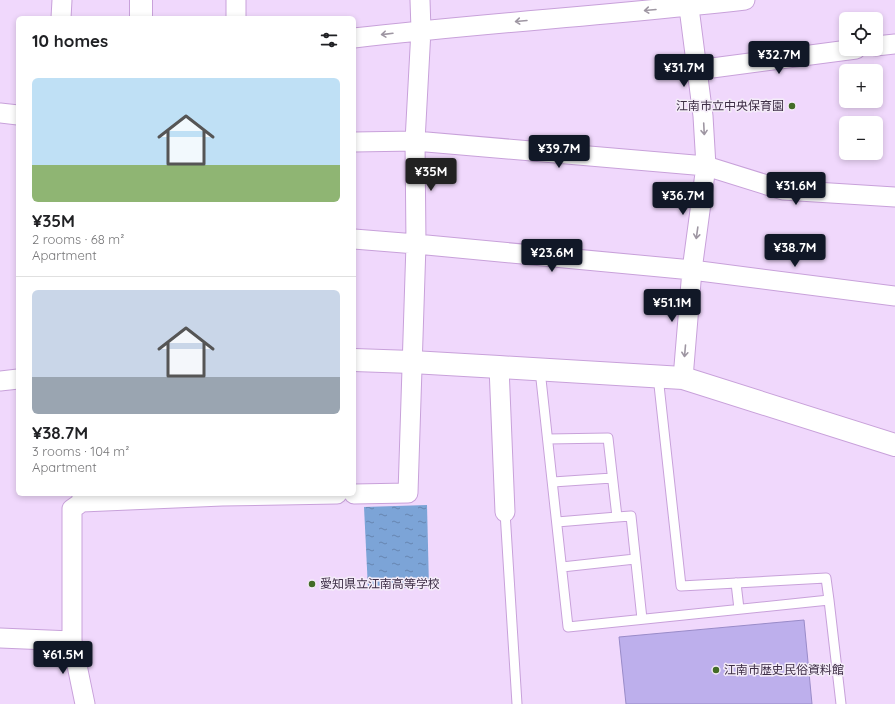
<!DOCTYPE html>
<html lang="en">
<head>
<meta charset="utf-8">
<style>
	:root { --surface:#fff; --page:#f2f2f2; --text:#202124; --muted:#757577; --line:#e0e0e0; --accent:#111827 }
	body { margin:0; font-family:Quicksand,"Noto Sans JP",sans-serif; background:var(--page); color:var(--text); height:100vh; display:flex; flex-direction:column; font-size:15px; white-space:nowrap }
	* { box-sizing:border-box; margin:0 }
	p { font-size:13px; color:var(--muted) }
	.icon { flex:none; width:22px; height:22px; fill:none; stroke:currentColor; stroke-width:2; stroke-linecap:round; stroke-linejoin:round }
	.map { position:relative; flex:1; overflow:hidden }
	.panel { position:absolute; left:16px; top:16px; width:340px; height:480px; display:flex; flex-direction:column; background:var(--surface); border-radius:6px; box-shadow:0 2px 6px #0003 }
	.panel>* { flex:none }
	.buttons { position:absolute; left:839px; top:12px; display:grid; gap:8px }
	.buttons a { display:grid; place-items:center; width:44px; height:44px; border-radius:6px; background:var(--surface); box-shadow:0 2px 6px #0003; font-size:20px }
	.price { position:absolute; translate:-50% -34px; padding:0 9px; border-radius:4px; background:var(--accent); color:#fff; font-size:13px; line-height:26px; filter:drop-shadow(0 1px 2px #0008) }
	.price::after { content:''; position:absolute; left:50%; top:24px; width:12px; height:9px; margin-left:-6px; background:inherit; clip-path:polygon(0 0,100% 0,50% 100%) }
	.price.on { background:#222; color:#fff }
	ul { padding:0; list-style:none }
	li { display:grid; align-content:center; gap:8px; height:212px; padding:0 16px }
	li+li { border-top:1px solid var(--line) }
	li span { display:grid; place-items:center; height:124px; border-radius:6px; color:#555 }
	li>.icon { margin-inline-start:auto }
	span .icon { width:72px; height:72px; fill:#fffc; stroke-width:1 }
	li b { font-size:17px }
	h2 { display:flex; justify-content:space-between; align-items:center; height:48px; padding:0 16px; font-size:17px }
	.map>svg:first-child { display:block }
</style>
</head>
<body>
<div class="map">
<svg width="895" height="704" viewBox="0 0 895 704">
	<defs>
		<pattern id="water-ripples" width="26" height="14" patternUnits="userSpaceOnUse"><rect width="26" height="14" fill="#7ca4d7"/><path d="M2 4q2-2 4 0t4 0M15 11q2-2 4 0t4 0" fill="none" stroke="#6786b0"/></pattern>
	</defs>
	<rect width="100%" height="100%" fill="#f0d8fc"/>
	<path fill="url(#water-ripples)" d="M 427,505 L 429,587 L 368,589 L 364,507 Z"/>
	<path fill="#bdafec" stroke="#998bc8" d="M 804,620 L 812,704 L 626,704 L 619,637 Z"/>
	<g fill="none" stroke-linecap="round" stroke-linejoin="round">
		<g stroke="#c8a1da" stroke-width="11">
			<path id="lane" d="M 540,370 L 568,627 L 829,600 L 841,704
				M 658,376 L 681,586 L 826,578 L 829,600
				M 548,439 L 608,438 L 617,517 L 631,516 L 642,619
				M 553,482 L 612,478
				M 505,512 L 517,704
				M 557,522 L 617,517
				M 562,567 L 635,559
				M 736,583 L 739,609"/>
		</g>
		<g stroke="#c8a1da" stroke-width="21">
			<path id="street" d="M 61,18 L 62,0
				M 236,18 L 236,0
				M 354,38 C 484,23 615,15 745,0
				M 876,46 L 895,44
				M 697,70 L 856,49
				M 0,113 L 18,115
				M 354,142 L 415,141 L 706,166 L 783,190 L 895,197
				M 354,239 L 416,244 L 692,270 L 895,296
				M 499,367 L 505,512
				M 683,378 L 692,270 L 706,166 L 703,116 L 688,0
				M 0,381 L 18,379
				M 82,494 L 82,502 L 72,509 L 72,641 L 85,704
				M 354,494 L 408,493 L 416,244 L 415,141 L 421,30 L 420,0
				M 82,502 L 222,496 L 337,494
				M 0,638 L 72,641"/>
		</g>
		<g stroke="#c8a1da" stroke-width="24">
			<path id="secondary" d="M 141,18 L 141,0
				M 354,360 L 412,362 L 499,367 L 683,378 L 895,445"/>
		</g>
		<use href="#lane" stroke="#fff" stroke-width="9"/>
		<use href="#street" stroke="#fff" stroke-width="19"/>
		<use href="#secondary" stroke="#fff" stroke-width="22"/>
	</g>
	<defs><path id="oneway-shaft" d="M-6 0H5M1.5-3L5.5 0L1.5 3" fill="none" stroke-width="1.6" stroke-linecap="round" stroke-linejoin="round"/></defs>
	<g stroke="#9e96a2">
		<use href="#oneway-shaft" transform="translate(650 10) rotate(175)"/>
		<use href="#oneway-shaft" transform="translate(521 21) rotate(175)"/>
		<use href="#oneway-shaft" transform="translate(387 34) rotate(173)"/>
		<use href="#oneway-shaft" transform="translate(704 129) rotate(87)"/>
		<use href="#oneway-shaft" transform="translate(697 233) rotate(98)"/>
		<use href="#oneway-shaft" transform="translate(685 351) rotate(95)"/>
	</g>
	<g fill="#436c27" stroke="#f4ecf8" stroke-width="1.5">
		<circle cx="792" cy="106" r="4"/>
		<circle cx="312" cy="584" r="4"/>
		<circle cx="716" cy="670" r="4"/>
	</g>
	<g text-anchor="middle" stroke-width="3" stroke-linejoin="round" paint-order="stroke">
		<g font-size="12" fill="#3d2d45" stroke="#f4ecf8" text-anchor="start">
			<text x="784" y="110" text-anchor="end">江南市立中央保育園</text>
			<text x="320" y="588">愛知県立江南高等学校</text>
			<text x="724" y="674">江南市歴史民俗資料館</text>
		</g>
	</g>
</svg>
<div class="buttons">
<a><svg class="icon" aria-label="locate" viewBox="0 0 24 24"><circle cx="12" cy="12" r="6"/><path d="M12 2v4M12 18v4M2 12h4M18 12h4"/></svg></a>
<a>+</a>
<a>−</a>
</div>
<b class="price" style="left:779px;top:75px">¥32.7M</b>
<b class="price" style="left:684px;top:88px">¥31.7M</b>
<b class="price" style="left:559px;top:169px">¥39.7M</b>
<b class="price on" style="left:431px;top:192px">¥35M</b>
<b class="price" style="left:796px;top:206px">¥31.6M</b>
<b class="price" style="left:683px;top:216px">¥36.7M</b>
<b class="price" style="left:795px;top:268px">¥38.7M</b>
<b class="price" style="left:552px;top:273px">¥23.6M</b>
<b class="price" style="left:672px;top:323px">¥51.1M</b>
<b class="price" style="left:63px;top:675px">¥61.5M</b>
<section class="panel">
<h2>10 homes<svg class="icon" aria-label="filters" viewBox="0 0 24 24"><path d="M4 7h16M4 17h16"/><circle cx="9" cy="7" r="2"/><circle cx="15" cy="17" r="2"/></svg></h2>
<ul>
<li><span style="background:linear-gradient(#bfe0f5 70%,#8fb573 0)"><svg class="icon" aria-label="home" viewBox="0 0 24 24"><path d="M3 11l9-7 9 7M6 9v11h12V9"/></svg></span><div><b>¥35M</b><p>2 rooms · 68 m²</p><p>Apartment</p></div></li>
<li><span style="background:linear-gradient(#c9d6e8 70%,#9aa5b1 0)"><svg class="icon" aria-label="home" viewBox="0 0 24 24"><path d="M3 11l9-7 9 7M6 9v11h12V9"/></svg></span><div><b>¥38.7M</b><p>3 rooms · 104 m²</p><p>Apartment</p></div></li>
</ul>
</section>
</div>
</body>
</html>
